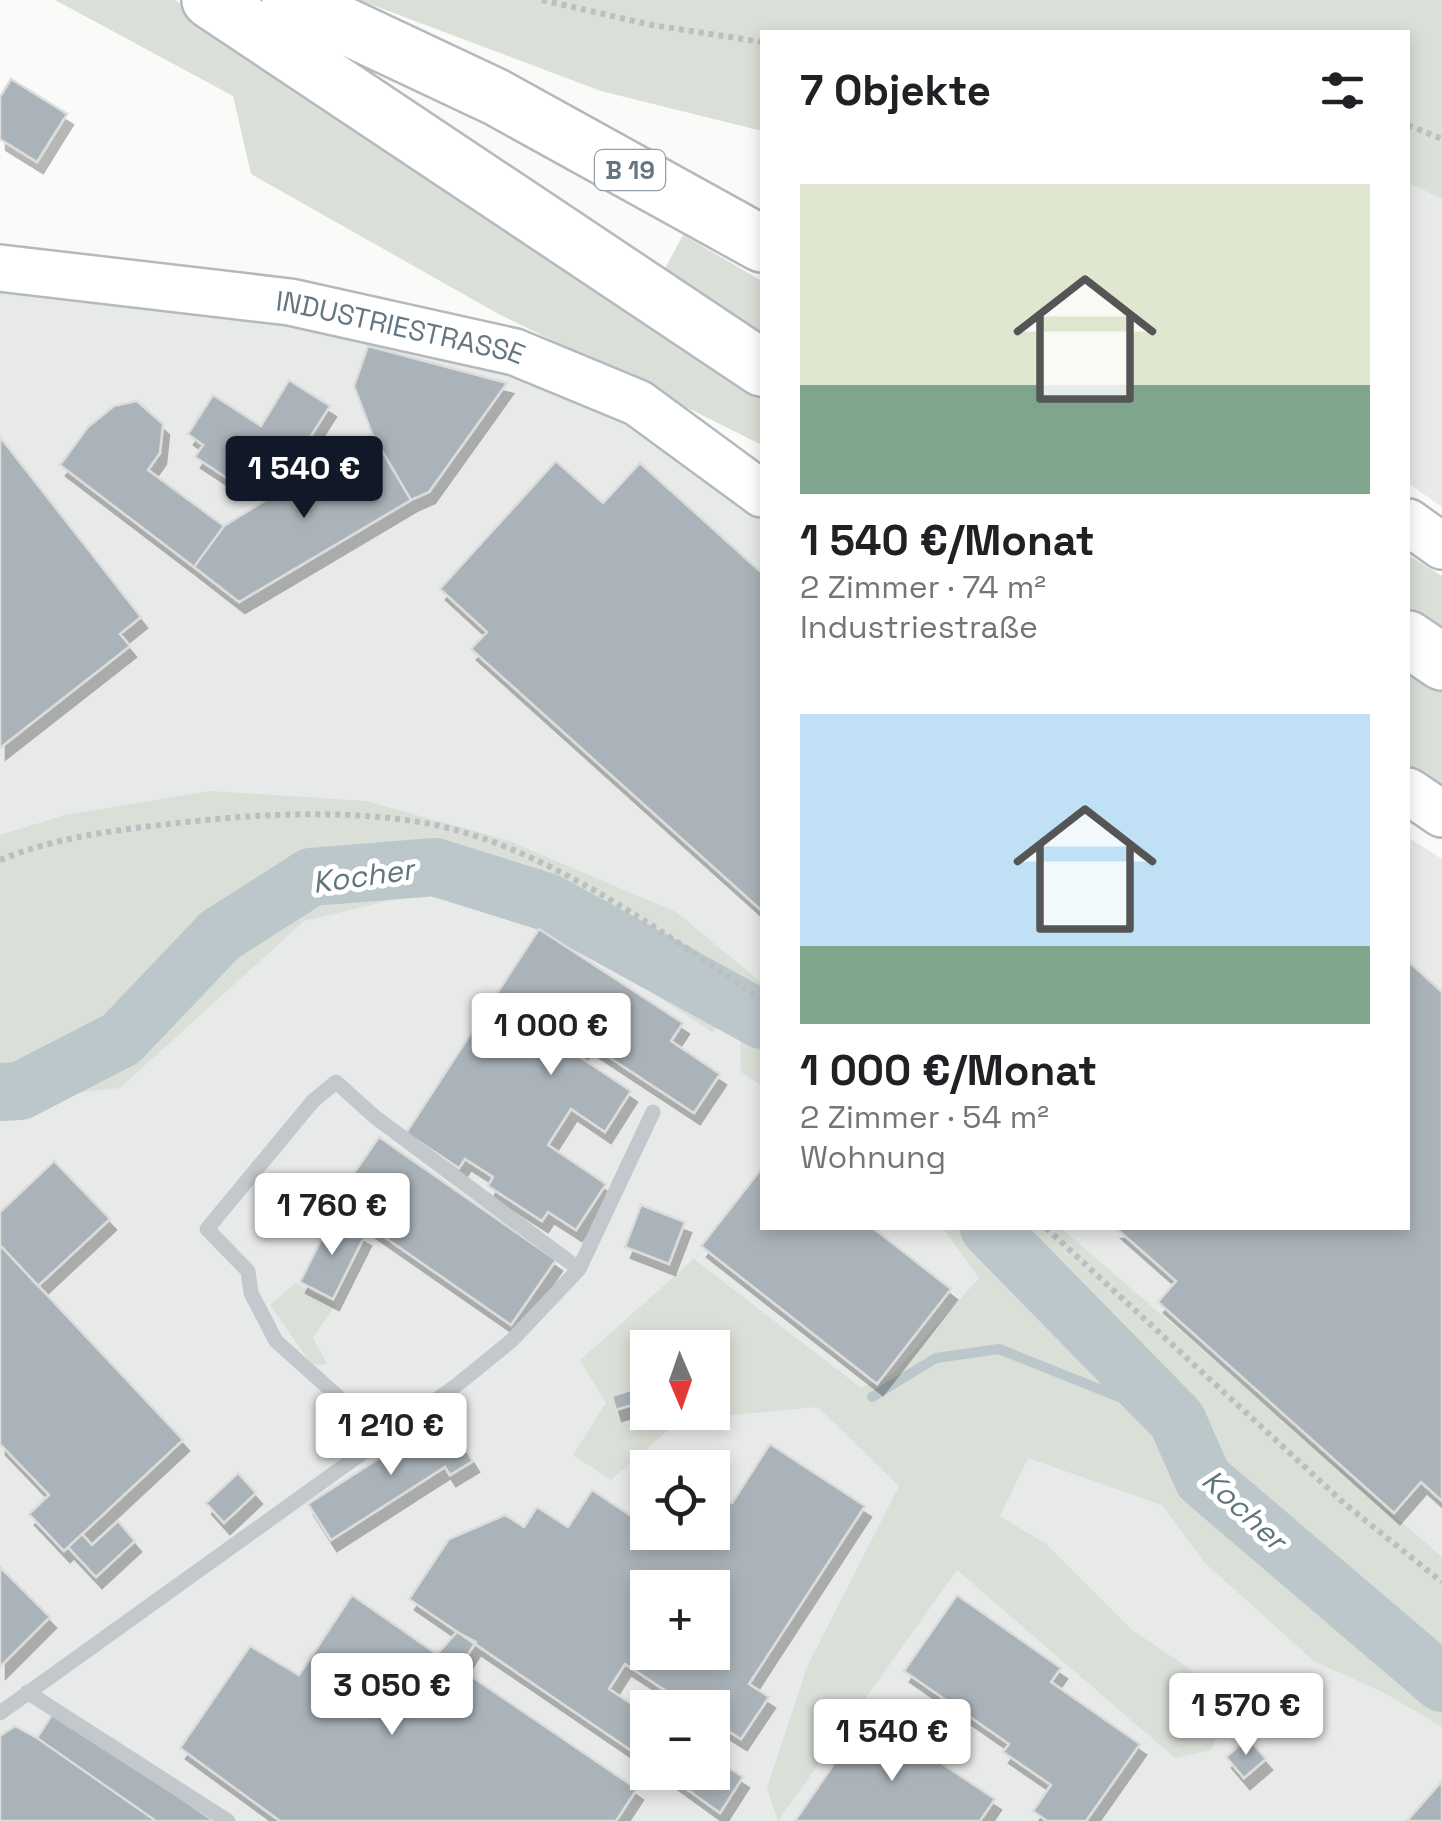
<!DOCTYPE html>
<html lang="de">
<head>
<meta charset="utf-8">
<style>
	:root { --surface:#fff; --page:#f2f2f2; --text:#202124; --muted:#757577; --accent:#111827 }
	body { margin:0; font-family:"Space Grotesk",sans-serif; background:var(--page); color:var(--text); height:100vh; display:flex; flex-direction:column; font-size:38px; white-space:nowrap }
	* { box-sizing:border-box; margin:0 }
	p { font-size:32px; color:var(--muted) }
	.icon { flex:none; width:55px; height:55px; fill:none; stroke:currentColor; stroke-width:2; stroke-linecap:round; stroke-linejoin:round }
	.map { position:relative; flex:1; overflow:hidden }
	.side { position:absolute; left:760px; top:30px; width:650px; height:1200px; display:flex; flex-direction:column; background:var(--surface); border-radius:0px; box-shadow:0 5px 15px #0003 }
	.side>* { flex:none }
	.needle { width:65px; rotate:178deg }
	.fabs { position:absolute; left:630px; top:1330px; display:grid; gap:20px }
	.fabs a { display:grid; place-items:center; width:100px; height:100px; border-radius:0px; background:var(--surface); box-shadow:0 5px 15px #0003; font-size:50px }
	.price { position:absolute; translate:-50% -85px; padding:0 22px; border-radius:10px; background:#fff; color:#222; font-size:32px; line-height:65px; filter:drop-shadow(0 2px 5px #0008) }
	.price::after { content:''; position:absolute; left:50%; top:60px; width:30px; height:22px; margin-left:-15px; background:inherit; clip-path:polygon(0 0,100% 0,50% 100%) }
	.price.current { background:var(--accent); color:#fff }
	ul { padding:0; list-style:none }
	li { display:grid; align-content:center; gap:20px; height:530px; padding:0 40px }
	li span { display:grid; place-items:center; height:310px; border-radius:0px; color:#555 }
	li>.icon { margin-inline-start:auto }
	span .icon { width:180px; height:180px; fill:#fffc; stroke-width:1 }
	li b { font-size:42px }
	h2 { display:flex; justify-content:space-between; align-items:center; height:120px; padding:0 40px; font-size:42px }
	.map>svg:first-child { display:block }
</style>
</head>
<body>
<div class="map">
<svg width="1442" height="1821" viewBox="0 0 1442 1821">
	<defs>
		<filter id="shadow"><feDropShadow dx="6" dy="11" stdDeviation="0" flood-color="#0004"/></filter>
	</defs>
	<rect width="100%" height="100%" fill="#fafaf8"/>
	<path fill="#e8e9e9" fill-rule="evenodd" d="M 1408,183 L 1442,199 L 1442,507 L 1408,483 Z
		M 0,292 L 311,324 L 524,376 L 631,415 L 718,478 L 762,521 L 762,1228 L 1408,1228 L 1408,837 L 1442,859 L 1442,1821 L 0,1821 ZM 648,1348 L 712,1348 L 712,1412 L 648,1412 ZM 648,1468 L 712,1468 L 712,1532 L 648,1532 ZM 648,1588 L 712,1588 L 712,1652 L 648,1652 ZM 648,1708 L 712,1708 L 712,1772 L 648,1772 Z"/>
	<path fill="#dadfd7" fill-rule="evenodd" d="M 55,0 L 175,0 L 350,112 L 762,399 L 762,445 L 495,312 L 251,174 L 233,96 Z
		M 359,0 L 1442,0 L 1442,199 L 1408,183 L 1408,32 L 762,32 L 762,131 L 601,91 Z
		M 683,235 L 762,281 L 762,349 L 659,280 Z
		M 1408,555 L 1442,576 L 1442,790 L 1408,767 Z
		M 210,791 L 366,801 L 507,840 L 676,912 L 762,983 L 762,1086 L 741,1072 L 740,998 L 712,1032 L 479,879 L 304,921 L 120,1088 L 0,1101 L 0,835 L 65,815 Z
		M 943,1228 L 1061,1228 L 1442,1557 L 1442,1727 L 1381,1691 L 1315,1662 L 1205,1563 L 1162,1505 L 1028,1458 L 1000,1516 L 1046,1544 L 1132,1630 L 1232,1697 L 1211,1750 L 1175,1758 L 957,1570 L 778,1821 L 767,1788 L 807,1667 L 899,1486 L 818,1407 L 680,1420 L 611,1480 L 573,1455 L 606,1403 L 580,1360 L 694,1259 L 861,1388 L 893,1374 L 979,1278 ZM 648,1348 L 712,1348 L 712,1412 L 648,1412 Z
		M 295,1283 L 336,1304 L 313,1338 L 327,1364 L 312,1365 L 270,1305 Z"/>
	<g fill="none" stroke-linecap="round" stroke-linejoin="round">
		<path stroke="#bbc7cb" stroke-width="10" d="M 872,1397 L 936,1358 L 999,1349 L 1177,1420"/>
		<path stroke="#bbc7cb" stroke-width="58" d="M 0,1092 L 20,1091 L 121,1039 L 220,935 L 311,877 L 435,867 L 547,902 L 762,1020
			M 989,1228 L 1177,1420 L 1203,1479 L 1442,1683"/>
	</g>
	<path fill="#aab3b9" stroke="#dcdcda" stroke-width="2.5" fill-rule="evenodd" filter="url(#shadow)" d="M 11,79 L 67,114 L 37,162 L 0,139 L 0,97 Z
		M 368,346 L 507,383 L 429,492 L 411,500 L 372,434 L 354,386 Z
		M 289,380 L 330,406 L 276,491 L 235,465 L 227,478 L 195,457 L 203,445 L 188,434 L 213,395 L 261,426 Z
		M 137,401 L 163,424 L 160,453 L 148,470 L 224,526 L 194,567 L 60,465 L 88,427 L 114,406 Z
		M 372,434 L 411,500 L 239,602 L 194,567 L 224,526 Z
		M 0,437 L 141,617 L 120,634 L 130,646 L 0,748 Z
		M 556,461 L 603,503 L 640,463 L 762,573 L 762,911 L 471,649 L 487,632 L 440,589 Z
		M 539,929 L 683,1023 L 671,1041 L 720,1074 L 694,1113 L 586,1042 L 577,1055 L 631,1091 L 605,1132 L 571,1109 L 548,1145 L 606,1184 L 576,1230 L 548,1212 L 542,1221 L 488,1186 L 493,1177 L 465,1159 L 459,1168 L 406,1133 Z
		M 1408,961 L 1442,992 L 1442,1501 L 1421,1482 L 1394,1513 L 1158,1302 L 1176,1281 L 1116,1228 L 1408,1228 Z
		M 379,1137 L 556,1260 L 511,1325 L 334,1202 Z
		M 54,1161 L 110,1219 L 38,1286 L 0,1245 L 0,1212 Z
		M 762,1168 L 762,1228 L 873,1228 L 951,1289 L 877,1384 L 701,1246 Z
		M 641,1205 L 685,1222 L 669,1264 L 625,1247 Z
		M 332,1218 L 365,1235 L 333,1299 L 300,1282 Z
		M 0,1245 L 183,1440 L 64,1551 L 29,1514 L 49,1495 L 0,1444 Z
		M 648,1384 L 648,1400 L 616,1410 L 612,1396 Z
		M 445,1416 L 473,1461 L 450,1475 L 445,1467 L 331,1540 L 308,1504 Z
		M 770,1444 L 865,1506 L 749,1684 L 769,1697 L 741,1739 L 712,1721 L 712,1708 L 692,1708 L 625,1664 L 609,1689 L 648,1715 L 648,1762 L 409,1599 L 449,1539 L 505,1515 L 524,1527 L 537,1507 L 568,1527 L 592,1490 L 642,1523 L 648,1514 L 648,1532 L 712,1532 L 712,1491 L 732,1503 ZM 648,1588 L 712,1588 L 712,1652 L 648,1652 Z
		M 238,1473 L 256,1493 L 224,1523 L 206,1503 Z
		M 118,1521 L 135,1541 L 96,1577 L 68,1547 L 82,1534 L 92,1545 Z
		M 0,1567 L 50,1617 L 0,1667 Z
		M 352,1595 L 437,1654 L 457,1632 L 476,1642 L 459,1668 L 637,1789 L 616,1821 L 280,1821 L 180,1748 L 250,1646 L 299,1675 Z
		M 957,1595 L 1061,1668 L 1051,1682 L 1140,1744 L 1086,1821 L 1047,1821 L 1033,1811 L 1051,1785 L 1003,1752 L 1009,1744 L 904,1671 Z
		M 55,1710 L 214,1821 L 156,1821 L 37,1738 Z
		M 868,1714 L 995,1799 L 980,1821 L 795,1821 Z
		M 15,1726 L 37,1738 L 156,1821 L 0,1821 L 0,1736 Z
		M 1248,1738 L 1266,1759 L 1244,1778 L 1226,1757 Z
		M 712,1757 L 743,1777 L 720,1813 L 663,1772 L 712,1772 Z
		M 1442,1781 L 1442,1821 L 1407,1821 Z"/>
	<g fill="none" stroke-linecap="round" stroke-linejoin="round">
		<g stroke="#b3babf" stroke-width="50">
			<g id="secondary">
				<path id="s1" d="M 0,268 L 290,302 L 515,352 L 638,403 L 762,494"/>
				<path d="M 1408,522 L 1442,546"/>
				<path d="M 1408,791 L 1442,814"/>
			</g>
		</g>
		<g stroke="#b4b9bd" stroke-width="60">
			<path id="highway" d="M 210,0 L 762,368
				M 290,0 L 496,97 L 762,244
				M 1408,639 L 1442,662"/>
		</g>
		<path stroke="#bbbfc2" stroke-width="6" stroke-dasharray="5 5" stroke-linecap="butt" d="M 542,0 L 652,25 L 762,42
			M 1408,125 L 1442,139
			M 0,860 C 58,836 124,829 186,822 C 261,814 338,810 413,821 C 537,839 661,931 762,1000
			M 1046,1228 L 1345,1504 L 1442,1582"/>
		<path stroke="#c3c8cc" stroke-width="15" d="M 384,1438 L 276,1341 L 251,1293 L 248,1271 L 207,1229 L 313,1101 L 336,1082 L 375,1117 L 579,1269
			M 27,1692 L 228,1821
			M 0,1713 L 457,1385 L 511,1341 L 579,1269 L 653,1112"/>
		<use href="#secondary" stroke="#fff" stroke-width="45"/>
		<use href="#highway" stroke="#fff" stroke-width="55"/>
	</g>
	<g text-anchor="middle" stroke-width="10" stroke-linejoin="round" paint-order="stroke">
		<rect fill="#fff" stroke="#939fa8" stroke-width="2.5" x="595" y="150" width="70" height="40" rx="8"/>
		<g font-size="25" font-weight="bold" fill="#657683">
			<text x="630" y="179">B 19</text>
		</g>
		<g font-size="28" fill="#657683" stroke="#fff">
			<text dy="10" stroke="none"><textPath href="#s1" startOffset="405">INDUSTRIESTRASSE</textPath></text>
		</g>
		<g font-size="30" font-style="italic" fill="#60757c" stroke="#fff">
			<text transform="translate(363 876) rotate(-8)" y="10">Kocher</text>
			<text transform="translate(1244 1510) rotate(43)" y="10">Kocher</text>
		</g>
	</g>
</svg>
<div class="fabs">
<a><svg class="needle" viewBox="-14 -14 28 28"><path d="M0-13l5 13h-10z" fill="#e53935"/><path d="M0 13l5-13h-10z" fill="#757577"/></svg></a>
<a><svg class="icon" aria-label="locate" viewBox="0 0 24 24"><circle cx="12" cy="12" r="6"/><path d="M12 2v4M12 18v4M2 12h4M18 12h4"/></svg></a>
<a>+</a>
<a>−</a>
</div>
<b class="price current" style="left:304px;top:521px">1 540 €</b>
<b class="price" style="left:551px;top:1078px">1 000 €</b>
<b class="price" style="left:332px;top:1258px">1 760 €</b>
<b class="price" style="left:391px;top:1478px">1 210 €</b>
<b class="price" style="left:392px;top:1738px">3 050 €</b>
<b class="price" style="left:1246px;top:1758px">1 570 €</b>
<b class="price" style="left:892px;top:1784px">1 540 €</b>
<section class="side">
<h2>7 Objekte<svg class="icon" aria-label="filters" viewBox="0 0 24 24"><path d="M4 7h16M4 17h16"/><circle cx="9" cy="7" r="2"/><circle cx="15" cy="17" r="2"/></svg></h2>
<ul>
<li><span style="background:linear-gradient(#dfe7d0 65%,#7fa58c 0)"><svg class="icon" aria-label="home" viewBox="0 0 24 24"><path d="M3 11l9-7 9 7M6 9v11h12V9"/></svg></span><div><b>1 540 €/Monat</b><p>2 Zimmer · 74 m²</p><p>Industriestraße</p></div></li>
<li><span style="background:linear-gradient(#bfe0f5 75%,#7fa58c 0)"><svg class="icon" aria-label="home" viewBox="0 0 24 24"><path d="M3 11l9-7 9 7M6 9v11h12V9"/></svg></span><div><b>1 000 €/Monat</b><p>2 Zimmer · 54 m²</p><p>Wohnung</p></div></li>
</ul>
</section>
</div>
</body>
</html>
